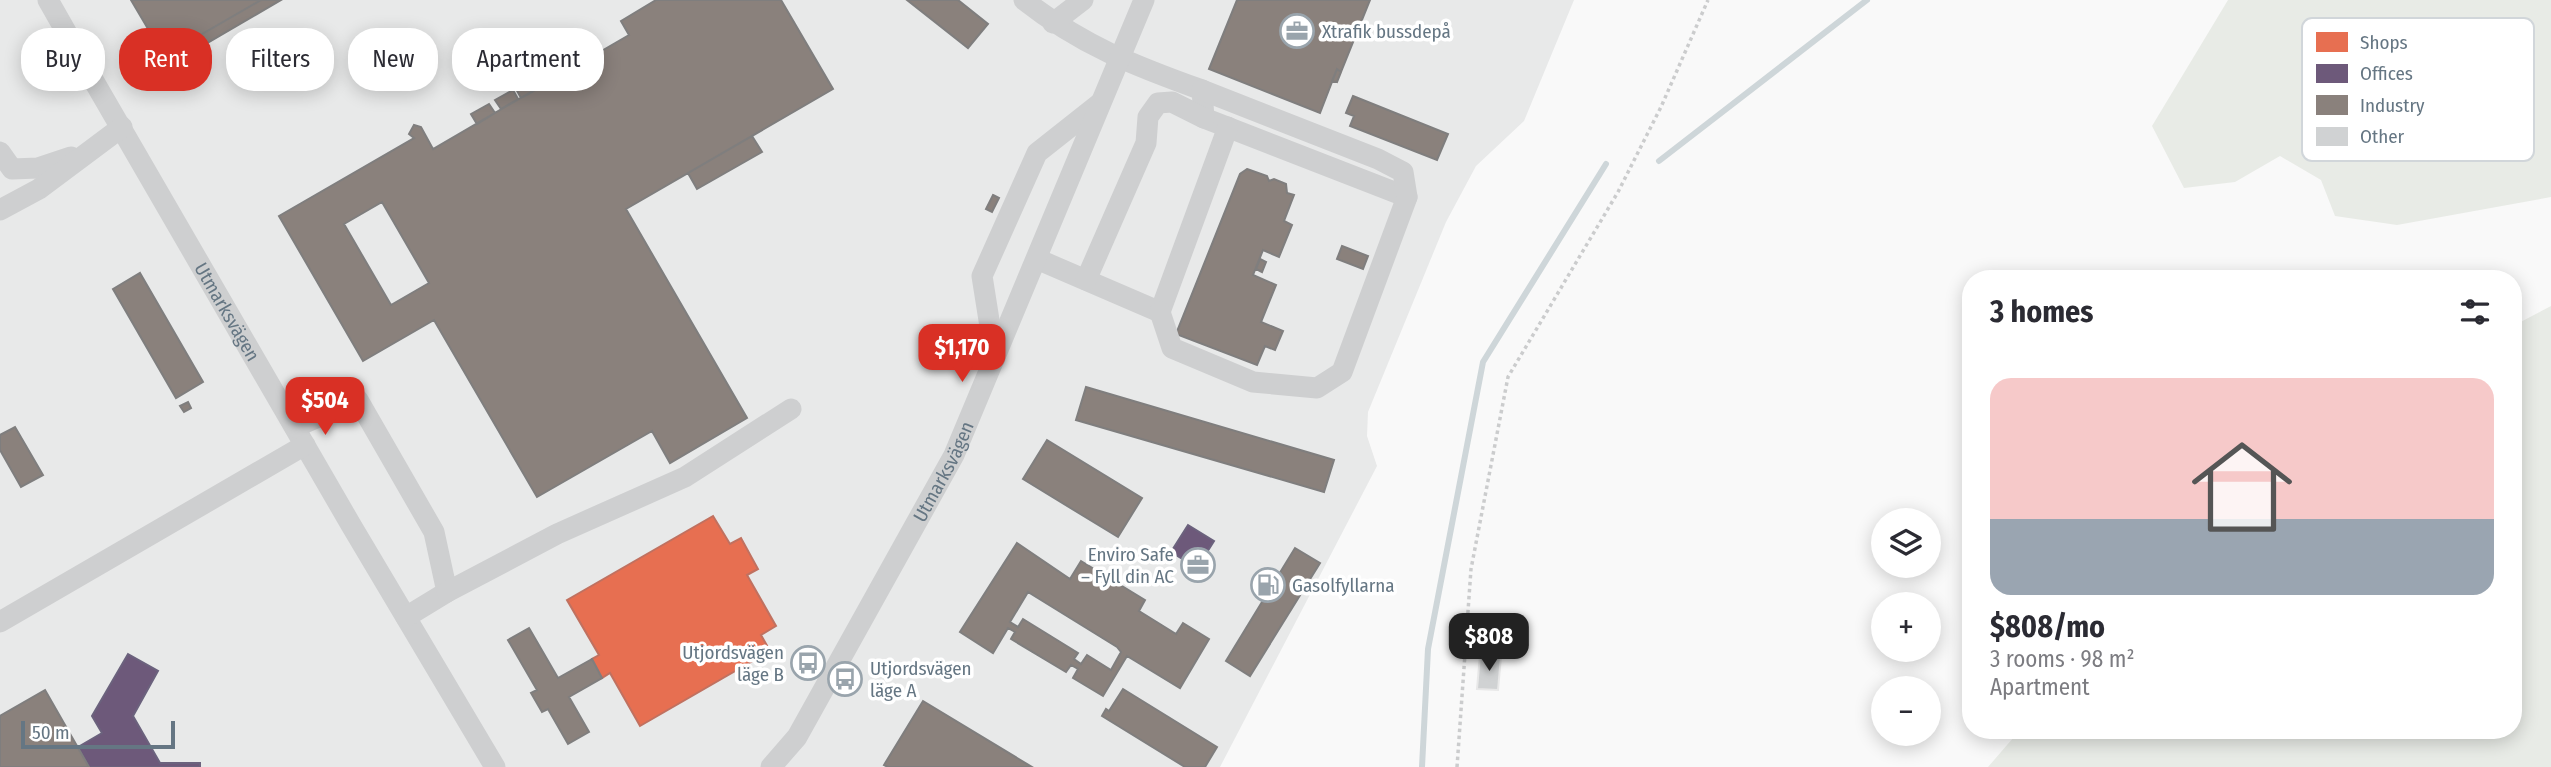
<!DOCTYPE html>
<html lang="en">
<head>
<meta charset="utf-8">
<style>
	:root { --surface:#fff; --page:#f2f2f3; --text:#2b2b33; --muted:#7c7c81; --line:#e1e1e2; --accent:#d93025 }
	body { margin:0; font-family:"Fira Sans Condensed",sans-serif; background:var(--page); color:var(--text); height:100vh; display:flex; flex-direction:column; font-size:26px; white-space:nowrap }
	* { box-sizing:border-box; margin:0 }
	p { font-size:23px; color:var(--muted) }
	.icon { flex:none; width:38px; height:38px; fill:none; stroke:currentColor; stroke-width:2; stroke-linecap:round; stroke-linejoin:round }
	.map { position:relative; flex:1; overflow:hidden }
	.side { position:absolute; left:1962px; top:270px; width:560px; height:469px; display:flex; flex-direction:column; background:var(--surface); border-radius:28px; box-shadow:0 4px 18px #0003 }
	.side>* { flex:none }
	.top-card { position:absolute; left:21px; top:28px; width:665px; height:63px; display:flex; gap:14px }
	.controls { position:absolute; left:1871px; top:508px; display:grid; gap:14px }
	.controls a { display:grid; place-items:center; width:70px; height:70px; border-radius:50%; background:var(--surface); box-shadow:0 4px 18px #0003; font-size:35px }
	.scale { position:absolute; left:21px; bottom:18px; width:154px; box-sizing:border-box; padding-left:7px; border:4px solid #657683; border-top:0; font-size:19px; line-height:24px; white-space:nowrap; color:#657683; -webkit-text-stroke:5px #fff; paint-order:stroke }
	.price { position:absolute; translate:-50% -60px; padding:0 16px; border-radius:14px; background:var(--accent); color:#fff; font-size:23px; line-height:46px; filter:drop-shadow(0 2px 4px #0008) }
	.price::after { content:''; position:absolute; left:50%; top:42px; width:21px; height:16px; margin-left:-10px; background:inherit; clip-path:polygon(0 0,100% 0,50% 100%) }
	.price.selected { background:#222; color:#fff }
	ul { padding:0; list-style:none }
	li { display:grid; align-content:center; gap:14px; height:371px; padding:0 28px }
	li+li { border-top:2px solid var(--line) }
	li span { display:grid; place-items:center; height:217px; border-radius:21px; color:#555 }
	li>.icon { margin-inline-start:auto }
	span .icon { width:126px; height:126px; fill:#fffc; stroke-width:1 }
	li b { font-size:30px }
	h2 { display:flex; justify-content:space-between; align-items:center; height:84px; padding:0 28px; font-size:30px }
	.pill { padding:0 24px; border-radius:28px; background:var(--surface); box-shadow:0 4px 18px #0003; font-size:24px; line-height:63px }
	.pill.selected { background:var(--accent); color:#fff }
	.map>svg:first-child { display:block }
</style>
</head>
<body>
<div class="map">
<svg width="2551" height="767" viewBox="0 0 2551 767">
	<rect width="100%" height="100%" fill="#f9f9f9"/>
	<path fill="#e8e9e9" d="M 0,0 L 1574,0 L 1524,121 L 1476,166 L 1446,222 L 1368,412 L 1367,436 L 1377,466 L 1220,767 L 0,767 Z"/>
	<path fill="#e8ebe6" d="M 2228,0 L 2551,0 L 2551,197 L 2397,225 L 2335,216 L 2321,180 L 2280,156 L 2235,182 L 2184,188 L 2152,126 Z
		M 2551,306 L 2551,767 L 1988,767 L 2020,730 L 2513,730 L 2513,326 Z"/>
	<path fill="#e76f51" stroke="#c07160" stroke-width="2" d="M 713,516 L 730,544 L 741,538 L 758,569 L 747,575 L 776,626 L 761,635 L 770,651 L 640,726 L 610,673 L 602,678 L 592,659 L 599,655 L 567,600 Z"/>
	<path fill="#6d597a" stroke="#6b627d" stroke-width="2" d="M 1188,525 L 1214,541 L 1197,568 L 1171,552 Z
		M 128,654 L 158,671 L 133,716 L 160,763 L 200,763 L 200,767 L 89,767 L 78,747 L 102,733 L 92,716 Z"/>
	<path fill="#8a817c" stroke="#7f7e7e" stroke-width="2" fill-rule="evenodd" d="M 131,0 L 261,0 L 164,56 Z
		M 261,0 L 281,0 L 202,46 L 197,37 Z
		M 656,0 L 781,0 L 833,89 L 626,209 L 747,418 L 670,463 L 652,431 L 537,497 L 434,320 L 363,361 L 279,216 L 414,138 L 409,134 L 414,125 L 421,127 L 433,149 L 629,35 L 621,21 ZM 382,202 L 429,283 L 391,305 L 344,224 Z
		M 907,0 L 958,0 L 988,24 L 968,48 Z
		M 1237,0 L 1370,0 L 1341,72 L 1337,69 L 1320,113 L 1209,69 Z
		M 555,55 L 565,73 L 532,92 L 522,75 Z
		M 1337,69 L 1341,72 L 1337,82 L 1332,81 Z
		M 527,83 L 532,92 L 521,98 L 516,89 Z
		M 513,90 L 518,99 L 501,109 L 495,100 Z
		M 1353,96 L 1448,134 L 1437,160 L 1350,126 L 1354,116 L 1346,113 Z
		M 489,104 L 495,113 L 477,124 L 471,114 Z
		M 752,136 L 762,152 L 697,189 L 688,173 Z
		M 1247,169 L 1267,176 L 1269,181 L 1274,179 L 1286,184 L 1287,193 L 1294,195 L 1284,221 L 1292,225 L 1279,257 L 1263,250 L 1253,275 L 1276,285 L 1261,322 L 1283,331 L 1275,350 L 1265,346 L 1257,365 L 1176,334 L 1240,174 Z
		M 993,195 L 999,198 L 992,212 L 986,209 Z
		M 1342,246 L 1368,256 L 1363,269 L 1337,259 Z
		M 1260,259 L 1266,262 L 1262,272 L 1256,269 Z
		M 140,273 L 203,382 L 176,398 L 113,289 Z
		M 1086,387 L 1334,460 L 1324,492 L 1076,420 Z
		M 188,402 L 191,408 L 184,412 L 180,406 Z
		M 15,427 L 43,475 L 21,487 L 0,450 L 0,435 Z
		M 1047,440 L 1142,498 L 1118,537 L 1023,479 Z
		M 1017,543 L 1070,579 L 1081,561 L 1145,600 L 1139,611 L 1176,634 L 1183,623 L 1209,639 L 1180,688 L 1127,656 L 1103,696 L 1073,678 L 1078,669 L 1071,665 L 1066,672 L 1011,639 L 1015,632 L 1008,628 L 993,653 L 960,632 ZM 1028,592 L 1117,647 L 1121,652 L 1111,670 L 1087,655 L 1081,664 L 1074,659 L 1078,653 L 1023,619 L 1018,627 L 1010,622 Z
		M 1295,548 L 1320,563 L 1250,676 L 1226,661 Z
		M 529,628 L 558,678 L 592,659 L 602,678 L 569,697 L 589,732 L 568,744 L 548,709 L 542,712 L 531,693 L 537,690 L 508,640 Z
		M 1123,689 L 1217,747 L 1205,767 L 1185,767 L 1102,716 L 1106,709 L 1109,711 Z
		M 45,690 L 89,767 L 0,767 L 0,716 Z
		M 923,701 L 1032,767 L 888,767 L 884,765 Z"/>
	<g fill="none" stroke-linecap="round" stroke-linejoin="round">
		<path stroke="#ced6d9" stroke-width="6" d="M 1659,161 L 1867,0
			M 1422,767 L 1428,649 L 1483,362 L 1606,164"/>
	</g>
	<path fill="#d0d2d3" stroke="#e8e8e8" stroke-width="2" d="M 1480,655 L 1501,656 L 1498,690 L 1477,689 Z"/>
	<g fill="none" stroke-linecap="round" stroke-linejoin="round">
		<path stroke="#cbcccd" stroke-width="3.5" stroke-dasharray="3.5 3.5" stroke-linecap="butt" d="M 1457,767 L 1471,569 L 1508,377 L 1618,192 L 1661,107 L 1708,0"/>
		<g stroke="#cecfd0" stroke-width="21">
			<path d="M 48,0 L 73,44"/>
			<path d="M 1024,0 C 1081,45 1135,66 1202,90 L 1204,118 L 1407,197"/>
			<path d="M 1053,23 L 1083,0"/>
			<path id="s1" d="M 66,33 L 351,525 L 495,767"/>
			<path d="M 0,152 L 12,169 L 38,168 L 71,157"/>
			<path d="M 0,210 L 39,189 L 122,127"/>
			<path d="M 1037,259 L 1160,312 L 1228,127"/>
			<path d="M 1086,280 L 1146,143 L 1148,117 L 1158,103 L 1172,102 L 1204,118"/>
			<path d="M 1160,312 L 1172,348 L 1253,382 L 1317,388 L 1342,372 L 1407,197 L 1403,172 L 1378,159 L 1202,90"/>
			<path d="M 995,358 L 982,276 L 1037,153 L 1099,104"/>
			<path d="M 295,427 L 358,400 L 434,532 L 447,592 L 406,617"/>
			<path d="M 447,592 L 557,534 L 685,477 L 791,409"/>
			<path d="M 0,622 L 305,445"/>
			<path id="s2" d="M 771,767 L 797,737 L 954,455 L 1144,0"/>
		</g>
	</g>
	<defs>
		<g id="office-ring" transform="scale(1.75)"><circle r="9.5" fill="#fff" stroke="#99a4ac" stroke-width="1.5"/><path d="M-6-3h4V-5.5h4V-3h4V5H-6ZM-1-4.5V-3h2v-1.5ZM-6 0V1H6V0Z" fill="#99a4ac"/></g>
		<g id="fuel-ring" transform="scale(1.75)"><circle r="9.5" fill="#fff" stroke="#99a4ac" stroke-width="1.5"/><path d="M-5.5-6h7V0h2V4h1.3V-2.5L3-4.5l.8-.8L6-3V5H2.5V1h-1V6h-7ZM-4.2-4.7v3.2H.2V-4.7Z" fill="#99a4ac"/></g>
		<g id="bus-ring" transform="scale(1.75)"><circle r="9.5" fill="#fff" stroke="#99a4ac" stroke-width="1.5"/><path d="M-5-6H5V4H4V6H2V4H-2V6H-4V4H-5ZM-3.5-4V0h7V-4ZM-3.5 1.2v1.5H-2V1.2ZM2 1.2v1.5H3.5V1.2Z" fill="#99a4ac"/></g>
	</defs>
	<g fill-rule="evenodd">
		<use href="#office-ring" x="1297" y="31"/>
		<use href="#office-ring" x="1198" y="565"/>
		<use href="#fuel-ring" x="1268" y="585"/>
		<use href="#bus-ring" x="808" y="663"/>
		<use href="#bus-ring" x="845" y="679"/>
	</g>
	<g text-anchor="middle" stroke-width="7" stroke-linejoin="round" paint-order="stroke">
		<g font-size="19" fill="#657683" stroke="#fff" text-anchor="start">
			<text x="1322" y="38">Xtrafik bussdepå</text>
			<text x="1174" y="561" text-anchor="end">Enviro Safe<tspan x="1174" dy="22">– Fyll din AC</tspan></text>
			<text x="1292" y="592">Gasolfyllarna</text>
			<text x="784" y="659" text-anchor="end">Utjordsvägen<tspan x="784" dy="22">läge B</tspan></text>
			<text x="870" y="675">Utjordsvägen<tspan x="870" dy="22">läge A</tspan></text>
		</g>
		<g font-size="19" fill="#657683" stroke="#fff">
			<text dy="7" stroke="none"><textPath href="#s1" startOffset="322">Utmarksvägen</textPath></text>
			<text dy="7" stroke="none"><textPath href="#s2" startOffset="343">Utmarksvägen</textPath></text>
		</g>
	</g>
	<rect x="2302" y="18" width="232" height="143" rx="10" fill="#fff" stroke="#d1d6da" stroke-width="2"/>
	<rect x="2316" y="32" width="32" height="20" fill="#e76f51"/>
	<rect x="2316" y="64" width="32" height="19" fill="#6d597a"/>
	<rect x="2316" y="95" width="32" height="20" fill="#8a817c"/>
	<rect x="2316" y="127" width="32" height="19" fill="#d0d2d3"/>
	<g font-size="19" fill="#657683">
		<text x="2360" y="49">Shops</text>
		<text x="2360" y="80">Offices</text>
		<text x="2360" y="112">Industry</text>
		<text x="2360" y="143">Other</text>
	</g>
</svg>
<div class="controls">
<a><svg class="icon" aria-label="layers" viewBox="0 0 24 24"><path d="M12 4l9 5-9 5-9-5zM3 14l9 5 9-5"/></svg></a>
<a>+</a>
<a>−</a>
</div>
<div class="scale">50 m</div>
<b class="price" style="left:962px;top:384px">$1,170</b>
<b class="price" style="left:325px;top:437px">$504</b>
<b class="price selected" style="left:1489px;top:673px">$808</b>
<div class="top-card">
<a class="pill">Buy</a>
<a class="pill selected">Rent</a>
<a class="pill">Filters</a>
<a class="pill">New</a>
<a class="pill">Apartment</a>
</div>
<section class="side">
<h2>3 homes<svg class="icon" aria-label="filters" viewBox="0 0 24 24"><path d="M4 7h16M4 17h16"/><circle cx="9" cy="7" r="2"/><circle cx="15" cy="17" r="2"/></svg></h2>
<ul>
<li><span style="background:linear-gradient(#f6c9c9 65%,#9aa5b1 0)"><svg class="icon" aria-label="home" viewBox="0 0 24 24"><path d="M3 11l9-7 9 7M6 9v11h12V9"/></svg></span><div><b>$808/mo</b><p>3 rooms · 98 m²</p><p>Apartment</p></div></li>
</ul>
</section>
</div>
</body>
</html>
